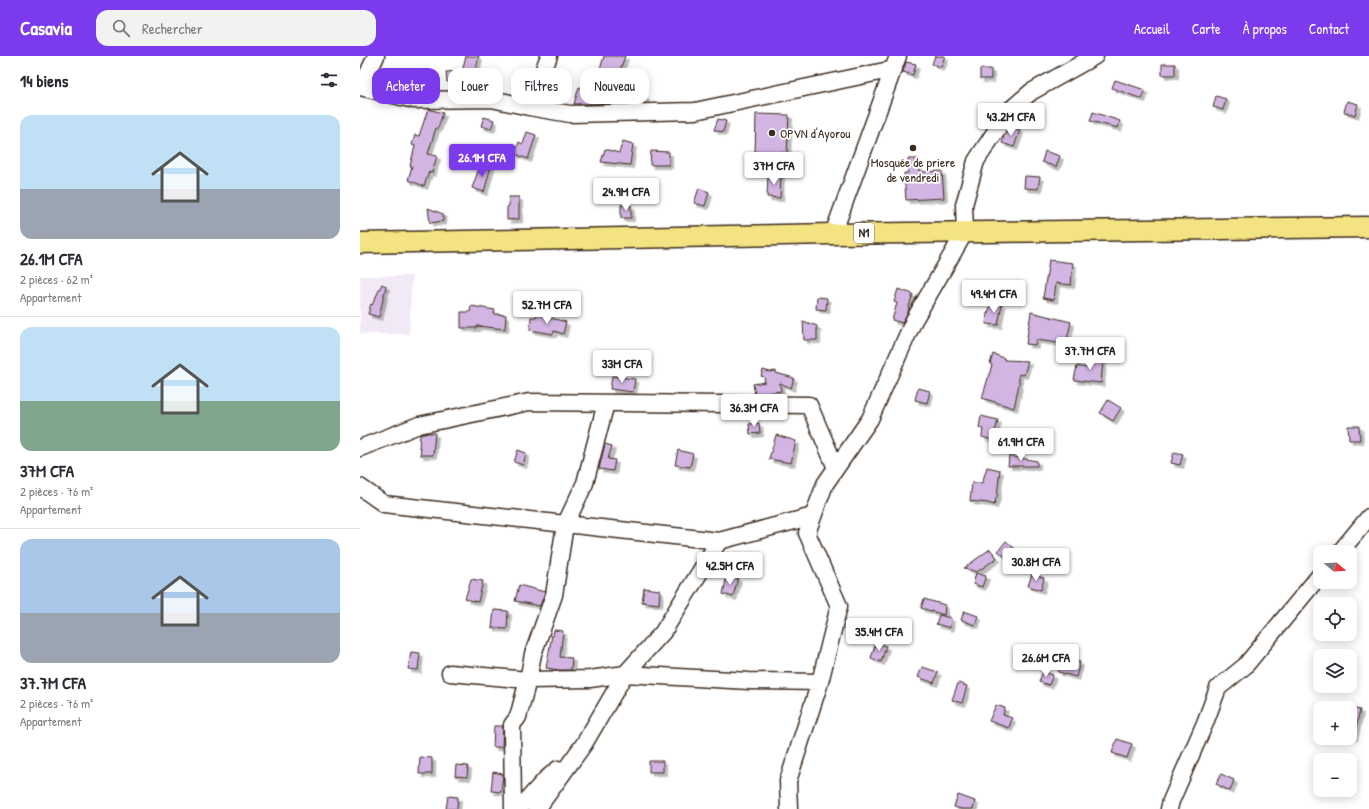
<!DOCTYPE html>
<html lang="fr">
<head>
<meta charset="utf-8">
<style>
	:root { --surface:#fff; --page:#f2f2f3; --text:#2b2b33; --muted:#7c7c81; --line:#e1e1e2; --accent:#7c3aed }
	body { margin:0; font-family:"Patrick Hand",sans-serif; background:var(--page); color:var(--text); height:100vh; display:flex; flex-direction:column; font-size:15px; white-space:nowrap }
	* { box-sizing:border-box; margin:0 }
	p { font-size:13px; color:var(--muted) }
	.icon { flex:none; width:22px; height:22px; fill:none; stroke:currentColor; stroke-width:2; stroke-linecap:round; stroke-linejoin:round }
	.map { position:relative; flex:1; overflow:hidden }
	.sheet { display:flex; flex-direction:column; background:var(--surface); width:360px }
	.sheet>* { flex:none }
	.hud { position:absolute; left:12px; top:12px; width:380px; height:36px; display:flex; gap:8px }
	.needle { width:26px; rotate:108deg }
	.controls { position:absolute; left:953px; top:489px; display:grid; gap:8px }
	.controls a { display:grid; place-items:center; width:44px; height:44px; border-radius:8px; background:var(--surface); box-shadow:0 2px 10px #0003; font-size:20px }
	.price { position:absolute; translate:-50% -34px; padding:0 9px; border-radius:4px; background:#fff; color:#222; font-size:13px; line-height:26px; filter:drop-shadow(0 1px 2px #0008) }
	.price::after { content:''; position:absolute; left:50%; top:24px; width:12px; height:9px; margin-left:-6px; background:inherit; clip-path:polygon(0 0,100% 0,50% 100%) }
	.price.selected { background:var(--accent); color:#fff }
	ul { padding:0; list-style:none }
	li { display:grid; align-content:center; gap:8px; height:212px; padding:0 20px }
	li+li { border-top:1px solid var(--line) }
	li span { display:grid; place-items:center; height:124px; border-radius:12px; color:#555 }
	li>.icon { margin-inline-start:auto }
	span .icon { width:72px; height:72px; fill:#fffc; stroke-width:1 }
	li b { font-size:17px }
	h2 { display:flex; justify-content:space-between; align-items:center; height:48px; padding:0 20px; font-size:17px }
	.pill { padding:0 14px; border-radius:12px; background:var(--surface); box-shadow:0 2px 10px #0003; font-size:14px; line-height:36px }
	.pill.selected { background:var(--accent); color:#fff }
	header { display:flex; align-items:center; gap:24px; box-sizing:border-box; height:56px; padding:0 20px; background:var(--accent); color:#fff }
	header strong { font-size:19px }
	nav { display:flex; gap:22px; margin-inline-start:auto; font-size:14px }
	.search { width:280px; height:36px; background:var(--page); display:flex; align-items:center; gap:10px; box-sizing:border-box; padding:0 14px; border-radius:12px; color:var(--muted); font-size:15px }
	main { display:flex; flex:1; min-height:0 }
	.map>svg:first-child { display:block }
</style>
</head>
<body>
<header>
<strong>Casavia</strong>
<div class="search"><svg class="icon" aria-label="search" viewBox="0 0 24 24"><circle cx="10" cy="10" r="6"/><path d="M15 15l6 6"/></svg>Rechercher</div>
<nav><a>Accueil</a><a>Carte</a><a>À propos</a><a>Contact</a></nav>
</header>
<main>
<section class="sheet">
<h2>14 biens<svg class="icon" aria-label="filters" viewBox="0 0 24 24"><path d="M4 7h16M4 17h16"/><circle cx="9" cy="7" r="2"/><circle cx="15" cy="17" r="2"/></svg></h2>
<ul>
<li><span style="background:linear-gradient(#bfe0f5 60%,#9aa5b1 0)"><svg class="icon" aria-label="home" viewBox="0 0 24 24"><path d="M3 11l9-7 9 7M6 9v11h12V9"/></svg></span><div><b>26.1M CFA</b><p>2 pièces · 62 m²</p><p>Appartement</p></div></li>
<li><span style="background:linear-gradient(#bfe0f5 60%,#7fa58c 0)"><svg class="icon" aria-label="home" viewBox="0 0 24 24"><path d="M3 11l9-7 9 7M6 9v11h12V9"/></svg></span><div><b>37M CFA</b><p>2 pièces · 76 m²</p><p>Appartement</p></div></li>
<li><span style="background:linear-gradient(#a9c7e8 60%,#9aa5b1 0)"><svg class="icon" aria-label="home" viewBox="0 0 24 24"><path d="M3 11l9-7 9 7M6 9v11h12V9"/></svg></span><div><b>37.7M CFA</b><p>2 pièces · 76 m²</p><p>Appartement</p></div></li>
</ul>
</section>
<div class="map">
<svg width="1009" height="753" viewBox="0 0 1009 753">
	<defs>
		<filter id="shadow"><feDropShadow dx="3.5" dy="3.5" stdDeviation="0" flood-color="#0004"/></filter>
	</defs>
	<rect width="100%" height="100%" fill="#fff"/>
	<filter id="ink" filterUnits="userSpaceOnUse"><feTurbulence type="fractalNoise" baseFrequency=".025" numOctaves="2"/><feDisplacementMap in="SourceGraphic" scale="8" xChannelSelector="R" yChannelSelector="G"/><feConvolveMatrix kernelMatrix="1 2 1 2 8 2 1 2 1" color-interpolation-filters="sRGB"/></filter>
	<g filter="url(#ink)">
		<path fill="#f2e9f7" d="M 0,220 L 52,220 L 49,278 L 0,278 Z"/>
		<path fill="#d2b5e3" stroke="#3b2a1e" filter="url(#shadow)" d="M 106,0 L 119,0 L 115,17 L 121,19 L 117,34 L 103,30 L 105,24 L 87,26 L 86,16 L 102,15 Z
			M 244,0 L 265,0 L 257,23 L 239,17 Z
			M 575,0 L 585,0 L 581,11 L 572,8 Z
			M 546,6 L 556,8 L 553,19 L 543,16 Z
			M 802,8 L 815,8 L 815,19 L 802,19 Z
			M 32,12 L 55,19 L 50,33 L 28,28 Z
			M 620,13 L 631,13 L 631,23 L 620,23 Z
			M 755,24 L 785,34 L 782,43 L 752,32 Z
			M 219,31 L 227,34 L 286,40 L 284,47 L 214,48 Z
			M 856,40 L 866,43 L 863,54 L 853,51 Z
			M 987,45 L 998,48 L 995,59 L 984,56 Z
			M 68,53 L 83,57 L 78,72 L 76,72 L 68,98 L 77,100 L 72,117 L 69,116 L 64,130 L 48,124 L 52,110 L 50,110 L 55,90 L 52,89 L 55,79 L 59,80 Z
			M 733,56 L 760,65 L 758,72 L 730,65 Z
			M 396,58 L 429,59 L 427,97 L 395,96 Z
			M 124,61 L 134,64 L 131,73 L 121,70 Z
			M 358,63 L 366,65 L 363,76 L 354,74 Z
			M 650,70 L 660,74 L 654,91 L 642,87 L 644,80 Z
			M 167,76 L 176,79 L 168,103 L 155,98 L 159,86 L 163,88 Z
			M 263,85 L 273,88 L 270,109 L 241,106 L 245,93 L 259,97 Z
			M 291,95 L 309,96 L 309,109 L 290,109 Z
			M 685,95 L 700,100 L 696,111 L 682,106 Z
			M 548,103 L 559,103 L 559,116 L 582,115 L 584,142 L 546,144 L 544,117 L 548,117 Z
			M 121,107 L 131,110 L 124,136 L 112,132 Z
			M 408,117 L 421,118 L 420,142 L 407,141 Z
			M 665,120 L 680,121 L 678,133 L 664,132 Z
			M 339,132 L 349,136 L 345,150 L 334,147 Z
			M 149,141 L 159,141 L 159,163 L 147,164 L 147,151 L 149,150 Z
			M 261,149 L 271,149 L 271,162 L 261,162 Z
			M 68,152 L 83,158 L 83,165 L 70,167 Z
			M 689,204 L 713,207 L 711,229 L 696,227 L 694,244 L 683,242 Z
			M 22,228 L 26,230 L 19,261 L 8,258 L 11,248 L 12,249 Z
			M 538,233 L 553,238 L 548,254 L 549,254 L 542,267 L 532,264 L 537,247 L 534,246 Z
			M 457,241 L 467,242 L 466,254 L 456,253 Z
			M 632,245 L 642,248 L 638,269 L 626,268 L 627,257 L 628,257 Z
			M 111,250 L 135,254 L 134,258 L 146,259 L 145,273 L 117,270 L 117,272 L 101,272 L 101,256 L 110,256 Z
			M 671,256 L 711,266 L 706,288 L 676,284 L 675,289 L 666,288 Z
			M 177,258 L 206,266 L 203,278 L 194,275 L 193,278 L 170,274 L 171,261 L 176,261 Z
			M 443,265 L 457,270 L 457,284 L 444,284 Z
			M 633,298 L 644,302 L 644,304 L 668,305 L 664,319 L 659,318 L 659,328 L 654,352 L 622,342 L 632,309 L 630,308 Z
			M 727,302 L 743,304 L 741,327 L 714,324 L 717,310 L 726,312 Z
			M 403,314 L 410,316 L 416,315 L 416,317 L 434,322 L 431,332 L 420,327 L 421,335 L 395,339 L 393,328 L 405,326 L 404,321 L 401,320 Z
			M 252,320 L 275,323 L 273,336 L 250,333 Z
			M 558,332 L 570,335 L 567,347 L 555,344 Z
			M 748,344 L 761,352 L 753,365 L 740,357 Z
			M 621,360 L 638,364 L 633,384 L 622,381 L 623,373 L 619,372 Z
			M 399,367 L 400,377 L 390,378 L 389,368 Z
			M 988,370 L 999,370 L 1000,384 L 989,384 Z
			M 68,377 L 75,377 L 73,399 L 60,399 L 61,392 L 59,392 L 60,379 Z
			M 416,379 L 436,385 L 431,407 L 409,403 Z
			M 245,388 L 252,390 L 248,403 L 255,404 L 253,415 L 239,413 Z
			M 158,394 L 166,397 L 163,409 L 154,406 Z
			M 318,394 L 333,398 L 330,411 L 315,409 Z
			M 814,396 L 823,398 L 820,409 L 811,407 Z
			M 649,400 L 677,405 L 677,410 L 648,410 Z
			M 627,411 L 640,414 L 637,440 L 634,449 L 628,447 L 610,445 L 612,427 L 622,427 Z
			M 646,485 L 661,498 L 653,508 L 638,495 Z
			M 630,493 L 637,502 L 617,516 L 604,512 Z
			M 616,517 L 626,520 L 622,531 L 613,528 Z
			M 672,518 L 684,522 L 681,534 L 668,530 Z
			M 367,519 L 378,522 L 373,541 L 363,538 Z
			M 111,523 L 123,525 L 118,546 L 105,543 Z
			M 159,529 L 185,536 L 180,550 L 155,545 Z
			M 284,532 L 300,534 L 299,548 L 282,546 Z
			M 564,543 L 585,549 L 584,559 L 561,552 Z
			M 134,554 L 148,555 L 147,573 L 132,572 Z
			M 604,555 L 618,560 L 615,569 L 601,564 Z
			M 579,559 L 591,562 L 590,572 L 576,568 Z
			M 194,574 L 203,575 L 200,601 L 212,602 L 211,614 L 199,614 L 186,612 L 192,579 L 193,580 Z
			M 516,587 L 526,590 L 521,606 L 511,602 Z
			M 51,596 L 60,597 L 58,614 L 48,613 Z
			M 702,602 L 720,606 L 716,621 L 698,616 Z
			M 562,611 L 578,616 L 574,627 L 558,621 Z
			M 683,615 L 693,619 L 689,629 L 679,626 Z
			M 598,627 L 607,630 L 602,647 L 592,644 Z
			M 636,649 L 645,652 L 643,659 L 652,662 L 649,672 L 629,665 Z
			M 990,652 L 1000,654 L 994,681 L 990,681 Z
			M 134,670 L 143,670 L 142,691 L 133,691 Z
			M 757,683 L 772,688 L 767,702 L 752,697 Z
			M 60,701 L 72,702 L 72,718 L 59,718 Z
			M 289,705 L 303,705 L 303,716 L 289,716 Z
			M 96,709 L 108,710 L 107,721 L 95,720 Z
			M 133,716 L 143,718 L 141,736 L 131,735 Z
			M 861,718 L 874,724 L 870,735 L 856,728 Z
			M 598,739 L 615,745 L 613,753 L 601,753 L 594,751 Z
			M 88,740 L 98,741 L 97,753 L 86,753 Z"/>
		<g fill="none" stroke-linecap="round" stroke-linejoin="round">
			<g stroke="#3b2a1e" stroke-width="19">
				<path id="minor" d="M 0,30 L 5,24 L 16,0
					M 0,31 L 54,44 L 132,43 L 169,51 L 189,0
					M 169,51 L 210,58 L 335,55 L 534,13
					M 473,178 L 538,0
					M 0,392 L 59,369 L 169,346 L 449,349 L 476,412
					M 0,431 L 24,448 L 359,485
					M 980,496 L 1009,461
					M 90,617 L 168,624 L 230,623 L 265,618 L 389,625 L 460,626
					M 153,753 L 152,669 L 158,661 L 168,624 L 173,598 L 194,539 L 205,469 L 225,427 L 246,347
					M 159,753 L 185,724 L 198,713
					M 177,753 L 224,688 L 265,618 L 303,576 L 359,485 L 453,460
					M 429,753 L 428,725 L 460,626 L 479,550 L 447,477 L 465,428 L 510,363 L 554,264 L 605,176 L 604,149 L 616,105 L 649,55 L 671,36 L 735,0
					M 809,753 L 811,745 L 845,667 L 858,632 L 885,610 L 960,519"/>
			</g>
			<g stroke="#3b2a1e" stroke-width="23">
				<path id="major" d="M 0,187 L 473,178 L 1009,171"/>
			</g>
			<use href="#minor" stroke="#fff" stroke-width="16"/>
			<use href="#major" stroke="#f4e382" stroke-width="20"/>
		</g>
	</g>
	<g fill="#3b2a1e" stroke="#fff" stroke-width="1.5">
		<circle cx="412" cy="77" r="4"/>
		<circle cx="553" cy="92" r="4"/>
	</g>
	<g text-anchor="middle" stroke-width="3.5" stroke-linejoin="round" paint-order="stroke">
		<rect fill="#fff" stroke="#766a62" stroke-width="1" x="494" y="167" width="20" height="20" rx="3"/>
		<g font-size="12" font-weight="bold" fill="#3b2a1e">
			<text x="504" y="181">N1</text>
		</g>
		<g font-size="13" fill="#3b2a1e" stroke="#fff" text-anchor="start">
			<text x="420" y="82">OPVN d'Ayorou</text>
			<text x="553" y="111" text-anchor="middle">Mosquée de priere<tspan x="553" dy="15">de vendredi</tspan></text>
		</g>
	</g>
</svg>
<div class="controls">
<a><svg class="needle" viewBox="-14 -14 28 28"><path d="M0-13l5 13h-10z" fill="#e53935"/><path d="M0 13l5-13h-10z" fill="#7c7c81"/></svg></a>
<a><svg class="icon" aria-label="locate" viewBox="0 0 24 24"><circle cx="12" cy="12" r="6"/><path d="M12 2v4M12 18v4M2 12h4M18 12h4"/></svg></a>
<a><svg class="icon" aria-label="layers" viewBox="0 0 24 24"><path d="M12 4l9 5-9 5-9-5zM3 14l9 5 9-5"/></svg></a>
<a>+</a>
<a>−</a>
</div>
<b class="price" style="left:651px;top:81px">43.2M CFA</b>
<b class="price selected" style="left:122px;top:122px">26.1M CFA</b>
<b class="price" style="left:414px;top:130px">37M CFA</b>
<b class="price" style="left:266px;top:156px">24.9M CFA</b>
<b class="price" style="left:634px;top:258px">49.4M CFA</b>
<b class="price" style="left:187px;top:269px">52.7M CFA</b>
<b class="price" style="left:730px;top:315px">37.7M CFA</b>
<b class="price" style="left:262px;top:328px">33M CFA</b>
<b class="price" style="left:394px;top:372px">36.3M CFA</b>
<b class="price" style="left:661px;top:406px">61.9M CFA</b>
<b class="price" style="left:676px;top:526px">30.8M CFA</b>
<b class="price" style="left:370px;top:530px">42.5M CFA</b>
<b class="price" style="left:519px;top:596px">35.4M CFA</b>
<b class="price" style="left:686px;top:622px">26.6M CFA</b>
<div class="hud">
<a class="pill selected">Acheter</a>
<a class="pill">Louer</a>
<a class="pill">Filtres</a>
<a class="pill">Nouveau</a>
</div>
</div>
</main>
</body>
</html>
